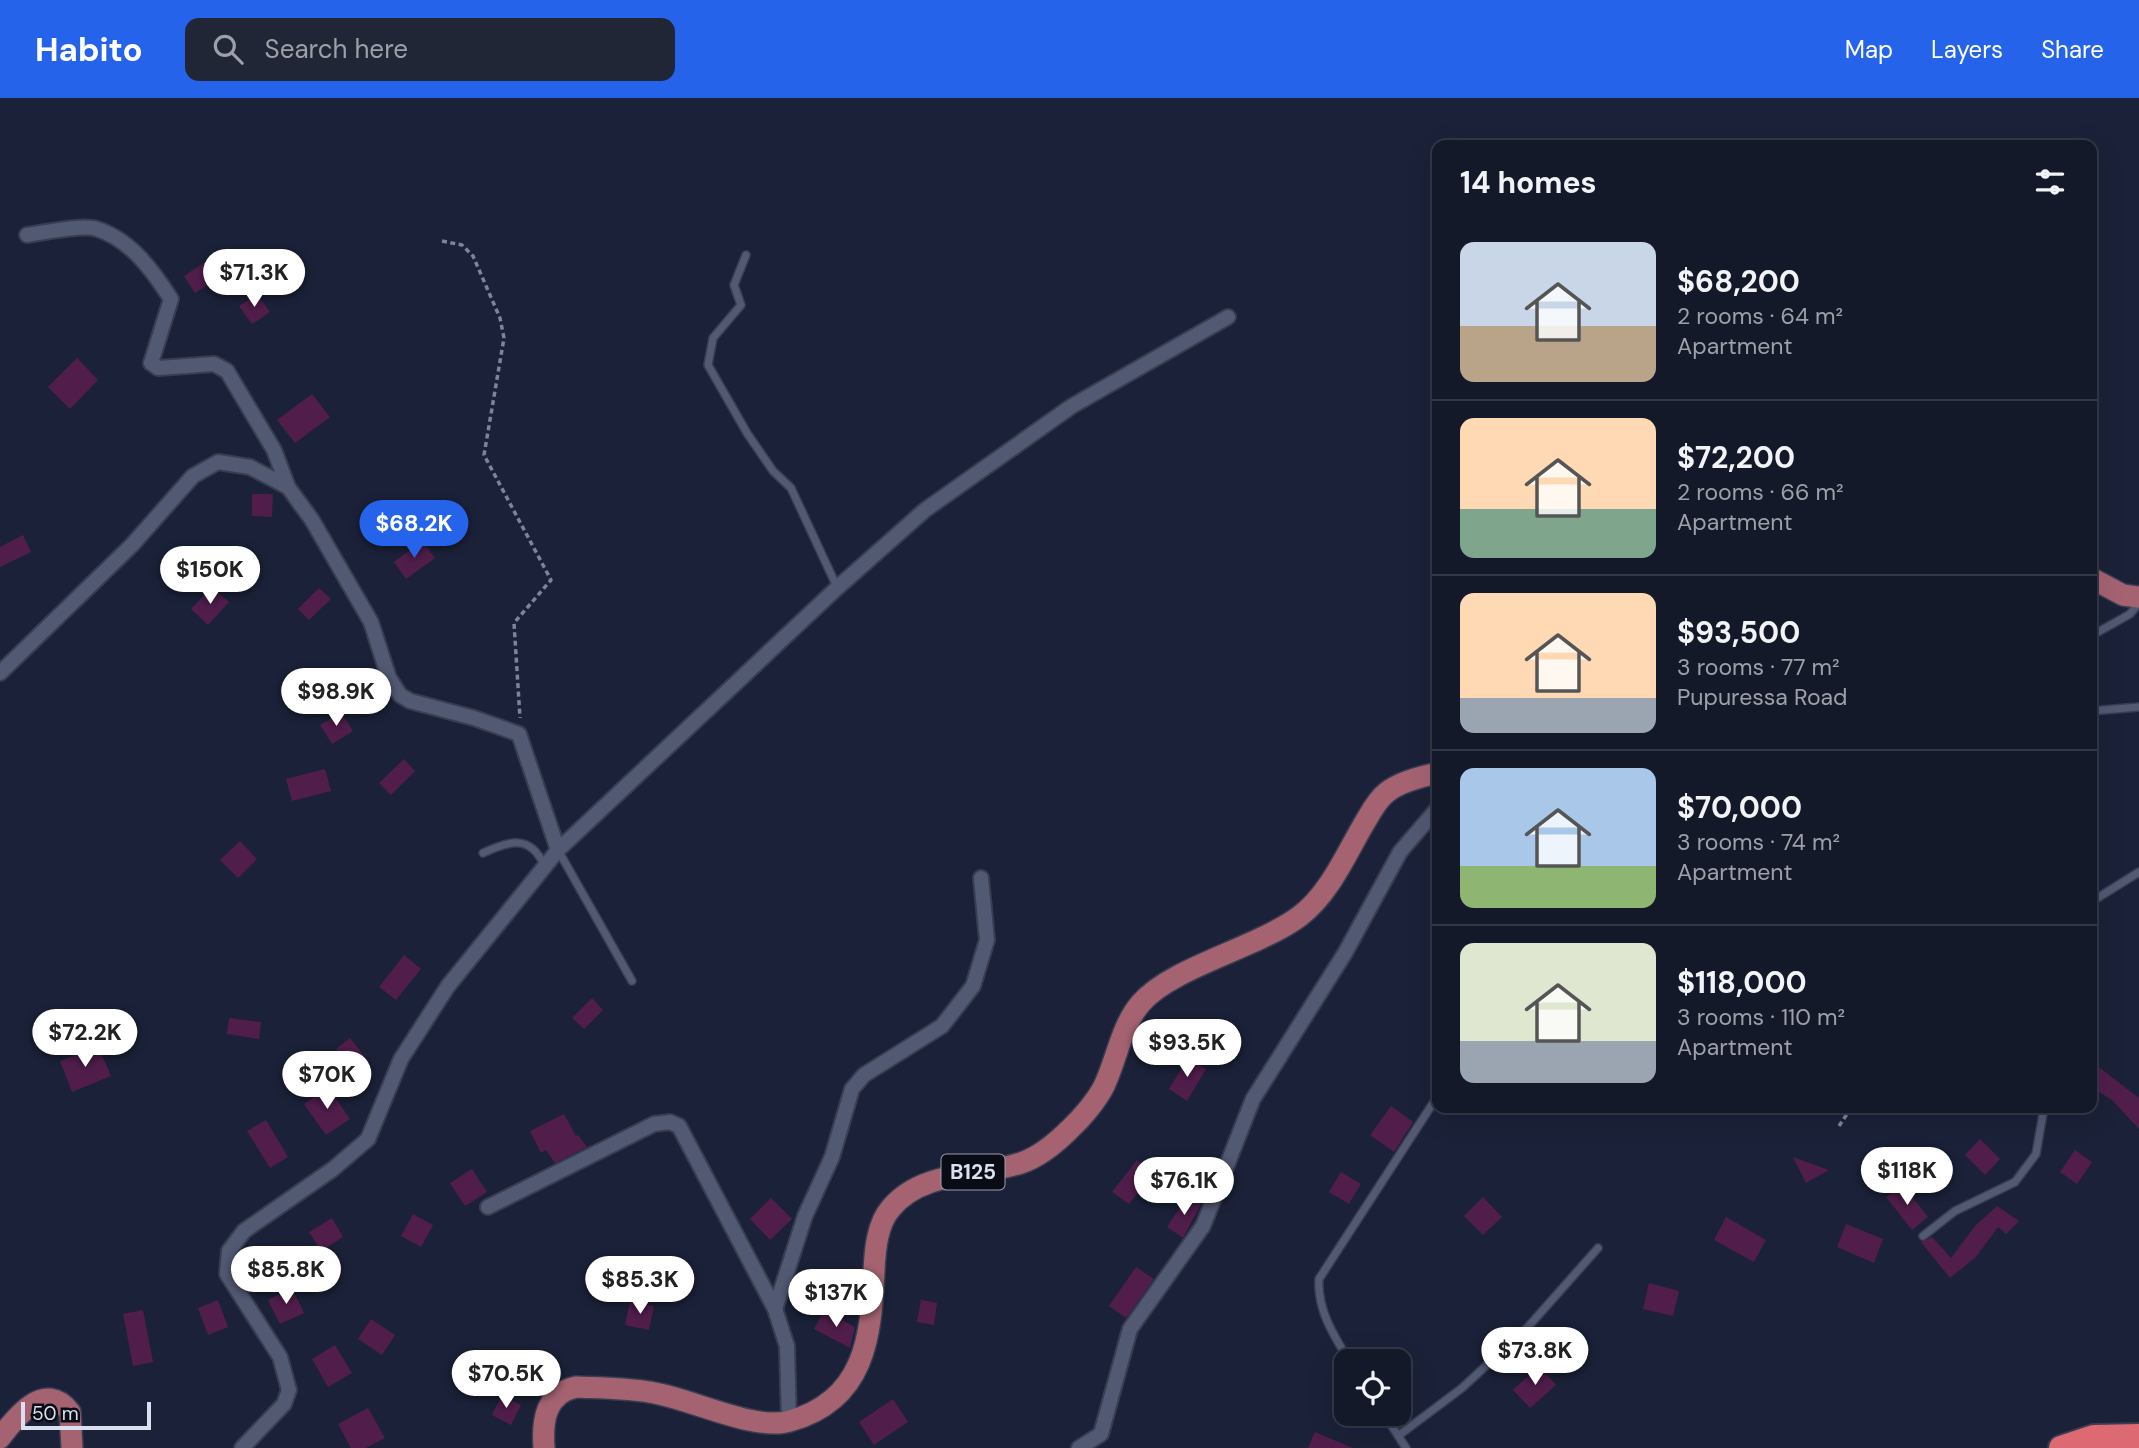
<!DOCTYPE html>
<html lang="en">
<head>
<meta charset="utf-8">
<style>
	:root { --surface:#14192a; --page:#212636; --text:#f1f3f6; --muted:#9da0a8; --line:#333847; --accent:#2563eb }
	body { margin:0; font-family:"DM Sans",sans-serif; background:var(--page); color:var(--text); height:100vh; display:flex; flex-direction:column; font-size:26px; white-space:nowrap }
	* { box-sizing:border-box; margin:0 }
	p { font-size:23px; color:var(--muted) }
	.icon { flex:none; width:38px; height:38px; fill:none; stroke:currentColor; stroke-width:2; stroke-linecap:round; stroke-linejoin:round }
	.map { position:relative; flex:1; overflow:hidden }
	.sheet { position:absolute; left:1432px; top:42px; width:665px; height:973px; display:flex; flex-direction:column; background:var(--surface); border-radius:14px; box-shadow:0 7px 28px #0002,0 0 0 2px var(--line) }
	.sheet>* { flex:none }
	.fabs { position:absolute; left:1334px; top:1251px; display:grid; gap:14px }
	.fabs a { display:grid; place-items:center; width:77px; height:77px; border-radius:14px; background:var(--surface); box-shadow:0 7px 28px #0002,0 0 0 2px var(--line); font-size:35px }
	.scale { position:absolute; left:21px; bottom:18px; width:130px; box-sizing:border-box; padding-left:7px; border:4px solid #dbe0f0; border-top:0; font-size:19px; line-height:24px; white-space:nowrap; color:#dbe0f0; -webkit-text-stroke:5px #090b15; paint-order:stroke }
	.price { position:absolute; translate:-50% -60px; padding:0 16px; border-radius:24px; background:#fff; color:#222; font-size:23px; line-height:46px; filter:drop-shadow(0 2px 4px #0008) }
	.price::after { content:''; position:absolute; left:50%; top:42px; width:21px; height:16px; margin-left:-10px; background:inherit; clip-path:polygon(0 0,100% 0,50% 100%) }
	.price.on { background:var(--accent); color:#fff }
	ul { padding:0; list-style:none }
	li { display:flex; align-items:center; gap:21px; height:175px; padding:0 28px }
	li+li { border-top:2px solid var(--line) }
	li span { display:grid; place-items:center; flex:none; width:196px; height:140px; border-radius:14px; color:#555 }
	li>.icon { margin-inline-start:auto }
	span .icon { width:84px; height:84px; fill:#fffc; stroke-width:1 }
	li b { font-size:30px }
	h2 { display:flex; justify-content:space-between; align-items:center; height:84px; padding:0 28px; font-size:30px }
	header { display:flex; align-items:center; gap:42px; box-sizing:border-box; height:98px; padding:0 35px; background:var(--accent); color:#fff }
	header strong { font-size:33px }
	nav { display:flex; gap:38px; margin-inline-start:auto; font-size:24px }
	.search { width:490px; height:63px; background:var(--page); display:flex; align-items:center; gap:18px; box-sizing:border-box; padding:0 24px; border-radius:14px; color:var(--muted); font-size:26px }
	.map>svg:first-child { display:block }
</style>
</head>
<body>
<header>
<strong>Habito</strong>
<div class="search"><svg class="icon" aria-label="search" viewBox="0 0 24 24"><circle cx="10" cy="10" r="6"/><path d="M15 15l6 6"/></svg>Search here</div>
<nav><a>Map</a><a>Layers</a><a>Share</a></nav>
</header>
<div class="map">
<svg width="2139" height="1350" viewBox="0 0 2139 1350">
	<rect width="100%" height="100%" fill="#1b2138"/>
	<path fill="#511e4c" d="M 210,161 L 221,178 L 195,195 L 184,178 Z
		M 257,196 L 270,214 L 252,226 L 239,208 Z
		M 77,260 L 98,282 L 70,311 L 48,289 Z
		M 312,296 L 330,319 L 295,345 L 277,322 Z
		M 252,396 L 273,396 L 272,419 L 252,418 Z
		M 23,437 L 31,454 L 0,469 L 0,449 Z
		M 422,443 L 435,460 L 406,481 L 394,464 Z
		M 212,489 L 229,504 L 208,527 L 191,511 Z
		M 319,490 L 331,501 L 309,522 L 298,511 Z
		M 341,614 L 353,633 L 332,646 L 320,627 Z
		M 404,661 L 415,673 L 391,697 L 379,685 Z
		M 325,671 L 331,693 L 292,703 L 286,681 Z
		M 240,743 L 257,761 L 238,780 L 220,762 Z
		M 404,857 L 421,871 L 396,902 L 379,889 Z
		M 592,900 L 603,912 L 584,931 L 572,920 Z
		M 229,920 L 261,924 L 259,941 L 227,936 Z
		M 350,940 L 369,964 L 355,975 L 336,951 Z
		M 98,948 L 111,978 L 72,994 L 60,963 Z
		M 1188,960 L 1206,971 L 1187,1003 L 1169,991 Z
		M 2091,963 L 2139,1000 L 2139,1031 L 2112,1002 L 2091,989 Z
		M 328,989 L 350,1021 L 326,1037 L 304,1006 Z
		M 1391,1008 L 1413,1024 L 1394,1054 L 1370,1037 Z
		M 564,1016 L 576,1038 L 578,1037 L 587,1049 L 555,1065 L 546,1052 L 541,1055 L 530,1033 Z
		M 266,1022 L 288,1059 L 270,1070 L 247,1033 Z
		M 1980,1041 L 2000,1061 L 1985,1077 L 1965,1057 Z
		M 2075,1052 L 2092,1064 L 2077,1086 L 2060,1074 Z
		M 1917,1055 L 1949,1076 L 1937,1093 L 1906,1072 Z
		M 1793,1059 L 1829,1072 L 1806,1085 Z
		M 1137,1062 L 1153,1075 L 1129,1106 L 1112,1094 Z
		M 472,1071 L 487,1094 L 465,1108 L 450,1085 Z
		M 1341,1074 L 1361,1086 L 1349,1106 L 1329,1094 Z
		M 1902,1086 L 1928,1119 L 1912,1132 L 1886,1099 Z
		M 1188,1097 L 1201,1106 L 1183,1140 L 1167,1129 Z
		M 1483,1099 L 1502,1119 L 1483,1137 L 1464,1118 Z
		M 771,1100 L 792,1121 L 770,1142 L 750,1121 Z
		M 1997,1108 L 2019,1123 L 2006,1136 L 1998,1129 L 1976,1159 L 1950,1180 L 1921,1144 L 1932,1139 L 1951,1160 L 1975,1128 Z
		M 413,1116 L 433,1127 L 421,1149 L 401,1138 Z
		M 1726,1119 L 1766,1142 L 1754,1164 L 1714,1142 Z
		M 332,1120 L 343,1139 L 321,1153 L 309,1134 Z
		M 1846,1126 L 1883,1141 L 1874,1165 L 1837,1149 Z
		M 1136,1169 L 1154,1181 L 1126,1220 L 1109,1208 Z
		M 1649,1185 L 1679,1193 L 1673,1218 L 1643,1211 Z
		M 292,1190 L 304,1215 L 280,1226 L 268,1202 Z
		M 218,1202 L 228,1229 L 208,1237 L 198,1210 Z
		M 921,1202 L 937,1205 L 934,1227 L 917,1224 Z
		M 630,1203 L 654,1208 L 649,1232 L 625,1227 Z
		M 143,1212 L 153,1264 L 133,1268 L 123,1216 Z
		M 824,1212 L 855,1229 L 850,1250 L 814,1231 Z
		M 371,1221 L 395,1237 L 382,1257 L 358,1241 Z
		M 335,1247 L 352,1275 L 328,1289 L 312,1261 Z
		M 1539,1268 L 1556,1287 L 1530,1310 L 1513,1292 Z
		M 502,1297 L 521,1307 L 511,1327 L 492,1317 Z
		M 893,1301 L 908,1324 L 874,1347 L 859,1324 Z
		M 368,1310 L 385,1340 L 366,1350 L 351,1350 L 338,1326 Z
		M 1315,1334 L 1353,1350 L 1308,1350 Z"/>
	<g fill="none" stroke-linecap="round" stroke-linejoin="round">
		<g stroke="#393d50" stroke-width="10">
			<path id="lane" d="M 746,157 L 734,187 L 741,207 L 713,240 L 708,267 L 747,335 L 773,373 L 791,390 L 837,489
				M 2091,538 L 2130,516 L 2139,505
				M 2091,613 L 2139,609
				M 558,752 L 632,883
				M 483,755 C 509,743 530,736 544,767
				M 2091,804 L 2139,774
				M 1923,1138 L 1955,1113 L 2015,1084 L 2036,1056 L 2044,1010
				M 1350,1264 C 1334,1238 1317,1212 1319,1181 L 1437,999
				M 1384,1316 L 1406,1350
				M 1398,1338 L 1462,1290 L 1528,1229 L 1598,1150"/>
		</g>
		<g stroke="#393d50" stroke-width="18">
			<path id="street" d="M 27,137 C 43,135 83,126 97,131 C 131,142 153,173 171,201 L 151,265 L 158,270 L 214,266 L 227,273 L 274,352 L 288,389
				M 0,575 L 132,447 L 193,378 L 218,364 L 250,369 L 288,389 L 312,422 L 371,524 L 389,580 L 400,597 L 410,603 L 474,620 L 519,636 L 558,752 L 448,888 L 401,961 L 368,1041 L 333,1071 L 244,1133 L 229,1153 L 227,1176 L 280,1259 L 289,1292 L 284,1306 L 242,1350
				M 558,752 L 837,490 L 925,412 L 1072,308 L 1228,219
				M 488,1109 L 654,1026 L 670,1024 L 679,1028 L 775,1211 L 787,1248 L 789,1324
				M 775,1211 L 805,1118 L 832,1059 L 852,991 L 864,977 L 942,928 L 973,888 L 987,842 L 981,780
				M 1079,1350 L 1101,1336 L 1130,1231 L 1203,1128 L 1253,1001 L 1345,855 L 1400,754 L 1437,711"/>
		</g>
		<g stroke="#393d50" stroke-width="24">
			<path id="primary" d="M 2091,480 L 2123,497 L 2139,499
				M 0,1340 C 16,1319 45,1281 70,1314 L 72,1350
				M 544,1350 C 542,1323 545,1296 576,1289 C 600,1290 625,1290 649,1294 C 688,1299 754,1334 790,1323 C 865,1302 871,1239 874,1173 C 875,1152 877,1126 891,1110 C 923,1072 978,1079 1021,1065 C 1039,1059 1057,1044 1070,1031 C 1082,1020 1097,1002 1104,988 C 1117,961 1121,928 1141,905 C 1172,869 1257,850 1300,818 C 1330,795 1346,756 1365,724 C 1371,714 1377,702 1386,695 C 1399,684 1421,679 1437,675"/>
		</g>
		<g stroke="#393d50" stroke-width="28">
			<path id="highway" d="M 2061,1350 L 2094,1339 L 2139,1338"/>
		</g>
		<path stroke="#7e8396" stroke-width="3.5" stroke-dasharray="5 3.5" stroke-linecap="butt" d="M 442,143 L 462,147 L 473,158 L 500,220 L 504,240 L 484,357 L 551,482 L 514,525 L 520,620
			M 1839,1028 L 1851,1010"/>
		<use href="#lane" stroke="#525973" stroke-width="7"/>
		<use href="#street" stroke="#525973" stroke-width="14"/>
		<use href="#primary" stroke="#a56372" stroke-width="21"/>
		<use href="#highway" stroke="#dd6972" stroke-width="24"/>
	</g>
	<g text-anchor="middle" stroke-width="6" stroke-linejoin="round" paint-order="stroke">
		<rect fill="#090b15" stroke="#9ca0ae" stroke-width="2" x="941.5" y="1056.5" width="63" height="35" rx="5"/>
		<g font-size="21" font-weight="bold" fill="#dbe0f0">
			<text x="973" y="1081">B125</text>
		</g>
	</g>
</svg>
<div class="fabs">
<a><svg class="icon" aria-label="locate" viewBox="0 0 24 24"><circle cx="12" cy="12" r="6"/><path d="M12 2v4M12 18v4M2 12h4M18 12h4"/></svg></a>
</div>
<div class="scale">50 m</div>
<b class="price" style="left:254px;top:211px">$71.3K</b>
<b class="price on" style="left:414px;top:462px">$68.2K</b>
<b class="price" style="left:210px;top:508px">$150K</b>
<b class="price" style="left:336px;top:630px">$98.9K</b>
<b class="price" style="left:85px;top:971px">$72.2K</b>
<b class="price" style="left:1187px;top:981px">$93.5K</b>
<b class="price" style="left:327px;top:1013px">$70K</b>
<b class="price" style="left:1907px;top:1109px">$118K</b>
<b class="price" style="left:1184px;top:1119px">$76.1K</b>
<b class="price" style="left:286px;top:1208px">$85.8K</b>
<b class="price" style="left:640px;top:1218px">$85.3K</b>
<b class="price" style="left:836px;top:1231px">$137K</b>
<b class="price" style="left:1535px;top:1289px">$73.8K</b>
<b class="price" style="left:506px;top:1312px">$70.5K</b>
<section class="sheet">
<h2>14 homes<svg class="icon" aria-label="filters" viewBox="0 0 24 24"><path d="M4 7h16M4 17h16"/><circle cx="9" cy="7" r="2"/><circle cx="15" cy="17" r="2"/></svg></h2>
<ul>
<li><span style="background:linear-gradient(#c9d6e8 60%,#b9a48a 0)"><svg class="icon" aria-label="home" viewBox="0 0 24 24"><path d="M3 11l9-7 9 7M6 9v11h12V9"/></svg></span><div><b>$68,200</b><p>2 rooms · 64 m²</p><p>Apartment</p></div></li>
<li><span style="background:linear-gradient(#ffd9b3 65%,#7fa58c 0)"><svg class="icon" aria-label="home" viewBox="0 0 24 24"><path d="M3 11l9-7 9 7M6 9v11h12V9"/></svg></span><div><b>$72,200</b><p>2 rooms · 66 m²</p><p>Apartment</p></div></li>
<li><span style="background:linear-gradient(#ffd9b3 75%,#9aa5b1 0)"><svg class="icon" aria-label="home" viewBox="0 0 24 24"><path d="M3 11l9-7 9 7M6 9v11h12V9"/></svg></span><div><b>$93,500</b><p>3 rooms · 77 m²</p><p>Pupuressa Road</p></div></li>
<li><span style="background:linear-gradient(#a9c7e8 70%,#8fb573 0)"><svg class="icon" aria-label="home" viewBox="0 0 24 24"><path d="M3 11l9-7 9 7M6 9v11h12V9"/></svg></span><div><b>$70,000</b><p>3 rooms · 74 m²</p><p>Apartment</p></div></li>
<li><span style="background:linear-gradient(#dfe7d0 70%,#9aa5b1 0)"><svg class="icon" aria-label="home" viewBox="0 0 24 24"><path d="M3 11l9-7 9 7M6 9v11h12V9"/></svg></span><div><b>$118,000</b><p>3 rooms · 110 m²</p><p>Apartment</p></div></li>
</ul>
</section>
</div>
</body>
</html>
